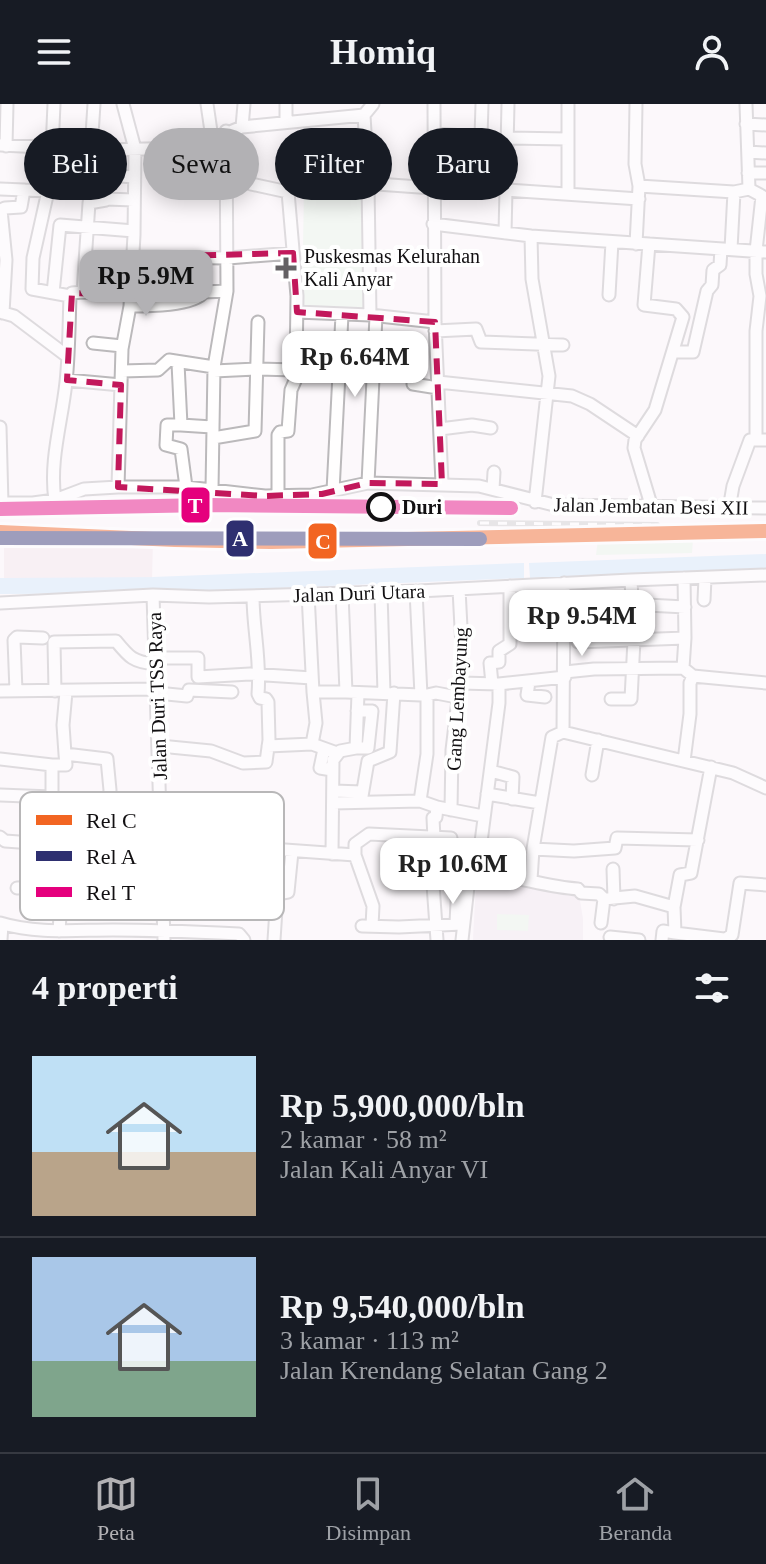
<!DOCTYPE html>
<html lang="id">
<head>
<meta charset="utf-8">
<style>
	:root { --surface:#171b24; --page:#242831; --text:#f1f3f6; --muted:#9ea1a6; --line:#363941; --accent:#b2b1b4 }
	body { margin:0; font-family:"Times New Roman",serif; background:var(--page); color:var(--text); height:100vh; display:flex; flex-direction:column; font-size:30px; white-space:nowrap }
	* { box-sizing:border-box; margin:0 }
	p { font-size:26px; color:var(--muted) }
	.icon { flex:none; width:44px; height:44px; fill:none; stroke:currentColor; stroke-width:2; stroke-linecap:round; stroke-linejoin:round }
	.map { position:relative; height:836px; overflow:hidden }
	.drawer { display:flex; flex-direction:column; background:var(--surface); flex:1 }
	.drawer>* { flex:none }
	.guide { position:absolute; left:24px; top:24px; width:718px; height:72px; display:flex; gap:16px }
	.price { position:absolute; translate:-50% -68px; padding:0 18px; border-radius:16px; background:#fff; color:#222; font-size:26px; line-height:52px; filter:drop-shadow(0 2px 4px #0008) }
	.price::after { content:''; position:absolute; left:50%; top:48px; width:24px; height:18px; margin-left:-12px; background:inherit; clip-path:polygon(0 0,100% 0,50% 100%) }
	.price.on { background:var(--accent); color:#111 }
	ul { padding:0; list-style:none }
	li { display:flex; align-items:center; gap:24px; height:200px; padding:0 32px }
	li+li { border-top:2px solid var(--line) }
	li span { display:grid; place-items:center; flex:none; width:224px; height:160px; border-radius:0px; color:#555 }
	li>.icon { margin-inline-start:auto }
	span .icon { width:96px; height:96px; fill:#fffc; stroke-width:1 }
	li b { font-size:34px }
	h2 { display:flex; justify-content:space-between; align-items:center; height:96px; padding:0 32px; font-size:34px }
	.pill { padding:0 28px; border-radius:36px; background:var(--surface); box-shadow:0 4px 20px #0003; font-size:28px; line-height:72px }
	.pill.on { background:var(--accent); color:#111 }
	header { display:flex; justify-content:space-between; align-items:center; height:104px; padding:0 32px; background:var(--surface); font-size:36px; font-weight:800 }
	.menu { display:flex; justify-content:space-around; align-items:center; height:112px; border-top:2px solid var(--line); background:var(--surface); font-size:22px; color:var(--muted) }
	.menu a { display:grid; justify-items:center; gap:4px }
	.menu .on { color:var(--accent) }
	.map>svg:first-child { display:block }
</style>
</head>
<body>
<header><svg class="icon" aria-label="menu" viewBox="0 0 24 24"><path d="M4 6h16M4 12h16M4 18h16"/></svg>Homiq<svg class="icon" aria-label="person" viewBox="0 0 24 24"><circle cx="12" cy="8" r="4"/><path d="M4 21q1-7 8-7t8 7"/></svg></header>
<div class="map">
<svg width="766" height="836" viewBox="0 0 766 836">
	<rect width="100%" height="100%" fill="#fcf8fb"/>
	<path fill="#f4e7ec" d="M 4,434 L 153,436 L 152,477 L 4,480 Z"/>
	<path fill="#f1e8f0" d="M 476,780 L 578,785 L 583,815 L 583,836 L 473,836 Z"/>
	<path fill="#e9f5e9" d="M 304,84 L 370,85 L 368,205 L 302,204 Z
		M 598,435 L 693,435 L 692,449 L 596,451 Z
		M 497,810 L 529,811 L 528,827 L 497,826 Z"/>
	<path fill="#d2e8fb" d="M 766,450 L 766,467 L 530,474 L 529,459 Z
		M 524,459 L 524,474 L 153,489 L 153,473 Z"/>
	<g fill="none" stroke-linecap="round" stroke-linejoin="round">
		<path stroke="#d2e8fb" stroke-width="16" d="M 0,482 L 174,481"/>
		<g stroke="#bbb9bb" stroke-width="15">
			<path id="minor" d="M 207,0 L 212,34
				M 434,0 L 435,218 L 442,380
				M 746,0 L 749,85
				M 364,11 L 368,80 L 370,211
				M 286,18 L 286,0
				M 746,20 L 766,21
				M 242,23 L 244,0
				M 434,30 L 481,33 L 482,0
				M 508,34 L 568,35
				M 0,41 L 106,46 L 184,44 L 201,40 L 242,23 L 364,11 L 373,0
				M 6,42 L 7,0
				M 52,45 L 54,0
				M 91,46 L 94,0
				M 748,48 L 766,49
				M 226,69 L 244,73 L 251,80 L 288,88 L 292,81 L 299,79 L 363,79 L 433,84
				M 748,69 L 766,69
				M 106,71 L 134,73
				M 441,78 L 506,79
				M 639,82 L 734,88 L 749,85
				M 0,85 L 48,87 L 33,154 L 32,185 L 70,192
				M 749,85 L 762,92 L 756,147 L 756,170 L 760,192 L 756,227 L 756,335
				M 506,86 L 639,95
				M 48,87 L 87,86
				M 288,88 L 297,192 L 296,266
				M 568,90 L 568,0
				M 106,95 L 134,96
				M 433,120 L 531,132 L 766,148
				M 505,129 L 508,0
				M 531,132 L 532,175 L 549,272 L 535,398
				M 636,140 L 639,82 L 635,60 L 636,0
				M 649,140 L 644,201 L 676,205 L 683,213 L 655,306 L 635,336 L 634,344 L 652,404
				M 731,145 L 734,88
				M 133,153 L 228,154 L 293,149
				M 83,188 L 130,191
				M 53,189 L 60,121 L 134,127
				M 609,191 L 612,138
				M 130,202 C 148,202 193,202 204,188 L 227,187
				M 0,208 L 14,212 L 67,252
				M 297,208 L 370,211 L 435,218
				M 3,209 L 6,156 L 1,106 L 5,104 L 21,103 L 24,86
				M 435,227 L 476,225 L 481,238 L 563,241
				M 93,239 L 122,242
				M 673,248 L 693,248 L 707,187 L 712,181 L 713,166 L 720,161 L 721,145
				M 178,259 L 181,321 L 167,321 L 166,341 L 181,345 L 186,383
				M 258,265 L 296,266 L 298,270 L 291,286 L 288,327 L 280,328 L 278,331 L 278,391
				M 122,267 L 158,266 L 169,256 L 214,263
				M 214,267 L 257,265
				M 67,276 L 121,281
				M 438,278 L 572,292 L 590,300 L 638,332
				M 413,280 L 438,284
				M 181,321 L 212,323
				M 0,323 L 2,400
				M 440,325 L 472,321 L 491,324
				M 213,334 L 255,327 L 258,218
				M 368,379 L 376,212
				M 118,383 L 122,245 L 130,202 L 134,131 L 135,45 L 123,0
				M 212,385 L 214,263 L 227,187 L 226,27
				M 493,385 L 494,368
				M 333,387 L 342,211
				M 55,396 C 49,357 62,317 66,278 C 69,250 69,220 70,192 L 72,189 L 83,188 L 89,99 L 106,96 L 106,46
				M 0,399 L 33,399 L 55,396 L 84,385 L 118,383 L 186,383 L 265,392 L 312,391 L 368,379 L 479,382 L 554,401 L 766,404
				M 729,405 L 733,382 L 750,336 L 766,336
				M 416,487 L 421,591 L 427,591 L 427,650 L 420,697
				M 381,489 L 384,589
				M 308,490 L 313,588 L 346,588
				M 342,490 L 346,588 L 421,591
				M 153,491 L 164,836
				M 704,496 L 705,474
				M 0,499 L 153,491 L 209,493 L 419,487 L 631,476 L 766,471
				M 564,512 L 639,507 L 647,501 L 685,503
				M 547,513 L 564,513
				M 578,538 L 685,534
				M 155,554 L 198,554 L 198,573 L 250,570 L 312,574
				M 683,564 L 685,534 L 684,474
				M 565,568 L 594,565 L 683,564 L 693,572 L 766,579
				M 529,578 L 527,591 L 545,593
				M 460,579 L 499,580 L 565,573
				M 492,580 L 490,559 L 499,558 L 499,547 L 510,540 L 510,482
				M 0,587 L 156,585
				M 16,587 L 14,536 L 17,533 L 43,534
				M 55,587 L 54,538 L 116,537 C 129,553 133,558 155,560
				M 157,589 L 187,592 L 189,586 L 232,588
				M 427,591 L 436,589 L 457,593
				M 611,595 L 631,595 L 634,536 L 631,476
				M 563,628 L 733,669 L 766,684
				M 563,628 L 564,479
				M 312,640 L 316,619 L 313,588
				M 160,642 L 211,647 L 243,659 L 266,658 L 269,636 L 268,598 L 266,595 L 260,594 L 258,590 C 261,556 253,525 253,492
				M 268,642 L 312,640 L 337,649
				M 356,644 L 368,644 L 372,607 L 357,607
				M 324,645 L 320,664 L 332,666
				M 65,650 L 63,621 L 66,588
				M 0,655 L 52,661
				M 684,657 L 690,610 L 690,579 L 693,572
				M 711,663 L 691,769 L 680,771 L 674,803 L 675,829 L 724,835
				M 491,667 L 513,673 L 512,695
				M 592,671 L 598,636
				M 334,687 L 362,688
				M 487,690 L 540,699
				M 0,691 L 52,693
				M 361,698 L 368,657 L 390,648 L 394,589
				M 333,699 L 420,697 L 437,703 L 483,712
				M 73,705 L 136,708 L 161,704
				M 451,706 L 452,646 L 460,579 L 462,543 L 459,485
				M 0,733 L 5,737 L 61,741 L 60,724 L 72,722 L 73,705 L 67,696 L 52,693 L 52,661 L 66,661 L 65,650 L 107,655 L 110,686 L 108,705
				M 434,734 L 433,714 L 436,713 L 437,703
				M 162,737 L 355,751
				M 61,741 L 61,750 L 163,752
				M 533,745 L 574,747 L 615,744 L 617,734 L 698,736
				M 332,750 L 333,656 L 340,647 L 356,644 L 358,589
				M 613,765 L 614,795
				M 432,767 L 437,836
				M 477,769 L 499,599 L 499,580
				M 531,776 L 533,745 L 552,633 L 563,628
				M 62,782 L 66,773 L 132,772
				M 17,784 L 62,782 L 59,827
				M 164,796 L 232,798
				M 0,819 C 36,830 75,826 113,826 C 155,826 197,828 239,830 L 244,836
				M 456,819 L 459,756 L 479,758
				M 601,819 L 604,795
				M 362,822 L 399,823 L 462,820
				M 372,822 L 373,802 L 355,751 L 355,740 L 369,730 L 451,734
				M 610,833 L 639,836
				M 1,836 L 2,820
				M 274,836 L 277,790 L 288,788 L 292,748
				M 462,836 L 469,774 L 473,769 C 509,769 543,783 578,785 L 581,789 L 599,790 L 604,795 L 635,792 L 674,803
				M 662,836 L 663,827 L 675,829
				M 724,836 L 732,831 L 740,779 L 766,781"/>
		</g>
		<use href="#minor" stroke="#fffefe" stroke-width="11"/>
		<g stroke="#cecece" stroke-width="6">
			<path id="rail" d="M 480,419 L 657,421"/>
		</g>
		<use href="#rail" stroke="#fff" stroke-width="3" stroke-dasharray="9" stroke-linecap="butt"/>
		<g stroke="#fff" stroke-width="20">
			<path id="rail-1" d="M 0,428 L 175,436 L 271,438 L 766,427"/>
		</g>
		<g stroke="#fff" stroke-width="20">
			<path id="rail-2" d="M 0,434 L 480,435"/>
		</g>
		<g stroke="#fff" stroke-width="20">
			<path id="rail-3" d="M 0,405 L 208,401 L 511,404"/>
		</g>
		<use href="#rail-1" stroke="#f26522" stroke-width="14"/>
		<use href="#rail-2" stroke="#2e2f70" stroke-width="14"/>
		<use href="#rail-3" stroke="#e5007d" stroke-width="14"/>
	</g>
	<path d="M0 0H766V836H0ZM 293,149 L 297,208 L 435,218 L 442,380 L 368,379 L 322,390 L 265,392 L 118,383 L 121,281 L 67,276 L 72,189 L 130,191 L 133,153 Z" fill="#fcf8fb" fill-opacity=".55" fill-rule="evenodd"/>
	<path fill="none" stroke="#c2185b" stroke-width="6" stroke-dasharray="16 10" stroke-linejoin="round" d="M 293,149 L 297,208 L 435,218 L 442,380 L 368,379 L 322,390 L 265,392 L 118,383 L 121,281 L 67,276 L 72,189 L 130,191 L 133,153 Z"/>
	<path fill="#646164" stroke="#fff" stroke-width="3" d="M282 152h8v8h8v8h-8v8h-8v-8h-8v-8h8z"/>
	<circle fill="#fff" stroke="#121012" stroke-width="4" cx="381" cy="403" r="13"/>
	<g text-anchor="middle" stroke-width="8" stroke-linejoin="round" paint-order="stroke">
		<g font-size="20" fill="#121012" stroke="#fff" text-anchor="start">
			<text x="304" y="159">Puskesmas Kelurahan<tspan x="304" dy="23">Kali Anyar</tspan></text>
		</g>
		<g font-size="20" fill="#121012" stroke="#fff">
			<text transform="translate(651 402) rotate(1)" y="7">Jalan Jembatan Besi XII</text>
			<text transform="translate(359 489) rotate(-2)" y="7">Jalan Duri Utara</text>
			<text transform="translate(157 592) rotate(-92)" y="7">Jalan Duri TSS Raya</text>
			<text transform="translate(457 595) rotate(-87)" y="7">Gang Lembayung</text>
		</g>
		<g font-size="20" font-weight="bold" fill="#121012" stroke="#fff" text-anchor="start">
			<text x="402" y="410">Duri</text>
		</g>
	</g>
	<rect x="20" y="688" width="264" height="128" rx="12" fill="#fff" stroke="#b8b7b8" stroke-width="2"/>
	<rect x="36" y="711" width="36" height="10" fill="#f26522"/>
	<rect x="36" y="747" width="36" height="10" fill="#2e2f70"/>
	<rect x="36" y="783" width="36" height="10" fill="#e5007d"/>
	<g font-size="22" fill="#121012">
		<text x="86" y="724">Rel C</text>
		<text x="86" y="760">Rel A</text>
		<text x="86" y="796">Rel T</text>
	</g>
	<g stroke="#fff" stroke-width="3">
		<rect x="180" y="382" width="31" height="38" rx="8" fill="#e5007d"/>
		<rect x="225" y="415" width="30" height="39" rx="8" fill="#2e2f70"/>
		<rect x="307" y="418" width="31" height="38" rx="8" fill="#f26522"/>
	</g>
	<g font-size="22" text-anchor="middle" font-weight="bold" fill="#fff">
		<text x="195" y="409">T</text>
		<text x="240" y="442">A</text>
		<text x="323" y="445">C</text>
	</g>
</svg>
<b class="price on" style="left:146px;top:214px">Rp 5.9M</b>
<b class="price" style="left:355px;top:295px">Rp 6.64M</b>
<b class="price" style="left:582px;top:554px">Rp 9.54M</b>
<b class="price" style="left:453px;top:802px">Rp 10.6M</b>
<div class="guide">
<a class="pill">Beli</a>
<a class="pill on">Sewa</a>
<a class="pill">Filter</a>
<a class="pill">Baru</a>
</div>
</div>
<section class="drawer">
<h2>4 properti<svg class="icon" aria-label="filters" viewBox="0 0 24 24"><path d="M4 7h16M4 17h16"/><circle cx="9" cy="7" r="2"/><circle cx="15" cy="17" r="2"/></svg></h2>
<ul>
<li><span style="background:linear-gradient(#bfe0f5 60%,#b9a48a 0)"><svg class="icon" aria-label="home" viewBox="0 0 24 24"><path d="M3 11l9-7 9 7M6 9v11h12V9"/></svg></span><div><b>Rp 5,900,000/bln</b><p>2 kamar · 58 m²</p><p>Jalan Kali Anyar VI</p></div></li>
<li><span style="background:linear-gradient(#a9c7e8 65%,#7fa58c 0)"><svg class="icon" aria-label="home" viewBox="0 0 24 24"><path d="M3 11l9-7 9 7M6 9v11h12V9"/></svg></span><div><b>Rp 9,540,000/bln</b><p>3 kamar · 113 m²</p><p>Jalan Krendang Selatan Gang 2</p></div></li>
</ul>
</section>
<nav class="menu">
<a class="on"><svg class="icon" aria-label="map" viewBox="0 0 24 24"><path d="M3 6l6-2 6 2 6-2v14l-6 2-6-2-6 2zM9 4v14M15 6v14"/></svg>Peta</a>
<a><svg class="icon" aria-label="saved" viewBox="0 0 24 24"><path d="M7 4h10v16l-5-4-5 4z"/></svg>Disimpan</a>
<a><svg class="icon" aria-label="home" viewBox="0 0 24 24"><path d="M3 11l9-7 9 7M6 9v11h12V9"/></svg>Beranda</a>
</nav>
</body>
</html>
